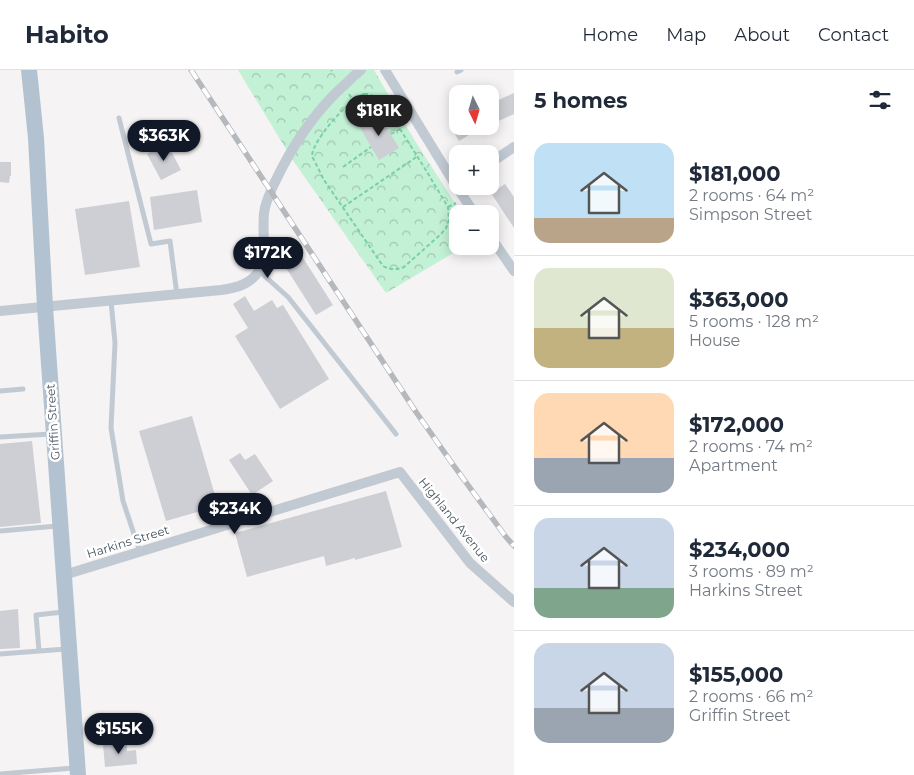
<!DOCTYPE html>
<html lang="en">
<head>
<meta charset="utf-8">
<style>
	:root { --surface:#fff; --page:#f2f2f3; --text:#1f2937; --muted:#747a83; --line:#e0e1e3; --accent:#111827 }
	body { margin:0; font-family:Montserrat,sans-serif; background:var(--page); color:var(--text); height:100vh; display:flex; flex-direction:column; font-size:19px; white-space:nowrap }
	* { box-sizing:border-box; margin:0 }
	p { font-size:16px; color:var(--muted) }
	.icon { flex:none; width:28px; height:28px; fill:none; stroke:currentColor; stroke-width:2; stroke-linecap:round; stroke-linejoin:round }
	.map { position:relative; flex:1; overflow:hidden }
	.drawer { display:flex; flex-direction:column; background:var(--surface); width:400px }
	.drawer>* { flex:none }
	.needle { width:32px; rotate:175deg }
	.controls { position:absolute; left:449px; top:15px; display:grid; gap:10px }
	.controls a { display:grid; place-items:center; width:50px; height:50px; border-radius:10px; background:var(--surface); box-shadow:0 2px 12px #0003; font-size:25px }
	.price { position:absolute; translate:-50% -42px; padding:0 11px; border-radius:18px; background:var(--accent); color:#fff; font-size:16px; line-height:32px; filter:drop-shadow(0 1px 2px #0008) }
	.price::after { content:''; position:absolute; left:50%; top:30px; width:15px; height:11px; margin-left:-8px; background:inherit; clip-path:polygon(0 0,100% 0,50% 100%) }
	.price.selected { background:#222; color:#fff }
	ul { padding:0; list-style:none }
	li { display:flex; align-items:center; gap:15px; height:125px; padding:0 20px }
	li+li { border-top:1px solid var(--line) }
	li span { display:grid; place-items:center; flex:none; width:140px; height:100px; border-radius:15px; color:#555 }
	li>.icon { margin-inline-start:auto }
	span .icon { width:60px; height:60px; fill:#fffc; stroke-width:1 }
	li b { font-size:21px }
	h2 { display:flex; justify-content:space-between; align-items:center; height:60px; padding:0 20px; font-size:21px }
	header { display:flex; align-items:center; gap:30px; box-sizing:border-box; height:70px; padding:0 25px; background:var(--surface); border-bottom:1px solid var(--line) }
	header strong { font-size:24px }
	nav { display:flex; gap:28px; margin-inline-start:auto; font-size:18px }
	main { display:flex; flex:1; min-height:0 }
	.map>svg:first-child { display:block }
</style>
</head>
<body>
<header>
<strong>Habito</strong>
<nav><a>Home</a><a>Map</a><a>About</a><a>Contact</a></nav>
</header>
<main>
<div class="map">
<svg width="514" height="705" viewBox="0 0 514 705">
	<defs>
		<pattern id="forest-crowns" width="20" height="18" patternUnits="userSpaceOnUse" patternTransform="scale(1.25)"><rect width="20" height="18" fill="#c3f1d5"/><path d="M2 6a3 3 0 1 1 6 0M12 15a3 3 0 1 1 6 0" fill="none" stroke="#a0c6b0"/></pattern>
	</defs>
	<rect width="100%" height="100%" fill="#f5f3f3"/>
	<path fill="url(#forest-crowns)" d="M 238,0 L 374,0 L 415,71 L 462,144 L 458,144 L 458,176 L 465,176 L 386,223 L 292,89 Z"/>
	<path fill="#cdcfd5" d="M 514,23 L 514,44 L 490,55 L 490,34 Z
		M 379,45 L 399,78 L 379,90 L 359,56 Z
		M 450,56 L 484,56 L 459,71 Z
		M 167,73 L 181,100 L 161,110 L 147,84 Z
		M 0,92 L 11,92 L 11,106 L 10,106 L 9,113 L 0,112 Z
		M 505,114 L 514,127 L 514,158 L 491,123 Z
		M 197,120 L 202,152 L 154,160 L 150,127 Z
		M 129,131 L 140,197 L 85,205 L 75,139 Z
		M 291,169 L 333,235 L 316,245 L 274,179 Z
		M 245,226 L 254,241 L 272,230 L 277,238 L 283,235 L 329,309 L 280,339 L 235,266 L 248,258 L 233,234 Z
		M 192,346 L 218,436 L 166,451 L 139,361 Z
		M 32,371 L 41,453 L 0,457 L 0,374 Z
		M 240,383 L 245,390 L 255,384 L 273,411 L 252,425 L 229,390 Z
		M 386,421 L 402,477 L 355,490 L 355,488 L 326,496 L 324,486 L 247,507 L 235,463 Z
		M 18,539 L 20,578 L 0,579 L 0,541 Z
		M 127,672 L 127,681 L 136,680 L 137,694 L 105,697 L 103,674 Z"/>
	<g fill="none" stroke-linecap="round" stroke-linejoin="round">
		<path stroke="#7ad0a6" stroke-width="2" stroke-dasharray="4 2.5" stroke-linecap="butt" d="M 331,0 L 332,1
			M 349,24 L 367,51
			M 364,24 L 368,24 L 375,27 L 400,59 L 424,97 L 448,137 L 449,151 L 446,158 L 441,164 L 404,197 C 396,200 391,200 383,196 L 324,110 L 312,86 C 312,71 349,29 364,24 Z
			M 391,64 L 400,59
			M 343,97 L 371,77
			M 343,137 L 418,86
			M 448,137 L 456,133"/>
		<path stroke="#c1cad2" stroke-width="5" d="M 457,2 L 461,0
			M 119,48 L 151,174 L 170,171 L 177,225
			M 259,201 L 288,227 L 396,364
			M 111,231 L 115,273 L 111,358 L 123,431 L 140,482
			M 0,321 L 23,319
			M 0,367 L 51,364
			M 0,461 L 57,456
			M 39,581 L 36,545 L 63,542
			M 0,584 L 66,579
			M 0,704 L 74,698"/>
		<path stroke="#c1cad2" stroke-width="10" d="M 385,0 L 456,116 L 475,144
			M 490,93 L 514,77
			M 490,166 L 514,201
			M 0,241 L 221,220 C 236,218 252,214 260,199 C 267,184 262,160 264,143 C 265,133 270,123 274,114 C 291,78 312,45 341,18 C 348,12 354,5 361,0
			M 64,505 L 400,402 L 470,493 L 514,532"/>
		<path stroke="#b3c2d1" stroke-width="16" d="M 29,0 L 36,68 L 45,237 L 78,705"/>
		<g stroke="#b5b8bd" stroke-width="5.5">
			<path id="rail" d="M 191,0 L 416,342 L 454,396 L 506,467 L 514,476"/>
		</g>
		<use href="#rail" stroke="#fff" stroke-width="4" stroke-dasharray="11" stroke-linecap="butt"/>
	</g>
	<g text-anchor="middle" stroke-width="5" stroke-linejoin="round" paint-order="stroke">
		<g font-size="12" fill="#4a5661" stroke="#fff">
			<text transform="translate(53 352) rotate(-94)" y="4">Griffin Street</text>
			<text transform="translate(454 450) rotate(51)" y="4">Highland Avenue</text>
			<text transform="translate(128 472) rotate(-17)" y="4">Harkins Street</text>
		</g>
	</g>
</svg>
<div class="controls">
<a><svg class="needle" viewBox="-14 -14 28 28"><path d="M0-13l5 13h-10z" fill="#e53935"/><path d="M0 13l5-13h-10z" fill="#747a83"/></svg></a>
<a>+</a>
<a>−</a>
</div>
<b class="price selected" style="left:379px;top:67px">$181K</b>
<b class="price" style="left:164px;top:92px">$363K</b>
<b class="price" style="left:268px;top:209px">$172K</b>
<b class="price" style="left:235px;top:465px">$234K</b>
<b class="price" style="left:119px;top:685px">$155K</b>
</div>
<section class="drawer">
<h2>5 homes<svg class="icon" aria-label="filters" viewBox="0 0 24 24"><path d="M4 7h16M4 17h16"/><circle cx="9" cy="7" r="2"/><circle cx="15" cy="17" r="2"/></svg></h2>
<ul>
<li><span style="background:linear-gradient(#bfe0f5 75%,#b9a48a 0)"><svg class="icon" aria-label="home" viewBox="0 0 24 24"><path d="M3 11l9-7 9 7M6 9v11h12V9"/></svg></span><div><b>$181,000</b><p>2 rooms · 64 m²</p><p>Simpson Street</p></div></li>
<li><span style="background:linear-gradient(#dfe7d0 60%,#c2b280 0)"><svg class="icon" aria-label="home" viewBox="0 0 24 24"><path d="M3 11l9-7 9 7M6 9v11h12V9"/></svg></span><div><b>$363,000</b><p>5 rooms · 128 m²</p><p>House</p></div></li>
<li><span style="background:linear-gradient(#ffd9b3 65%,#9aa5b1 0)"><svg class="icon" aria-label="home" viewBox="0 0 24 24"><path d="M3 11l9-7 9 7M6 9v11h12V9"/></svg></span><div><b>$172,000</b><p>2 rooms · 74 m²</p><p>Apartment</p></div></li>
<li><span style="background:linear-gradient(#c9d6e8 70%,#7fa58c 0)"><svg class="icon" aria-label="home" viewBox="0 0 24 24"><path d="M3 11l9-7 9 7M6 9v11h12V9"/></svg></span><div><b>$234,000</b><p>3 rooms · 89 m²</p><p>Harkins Street</p></div></li>
<li><span style="background:linear-gradient(#c9d6e8 65%,#9aa5b1 0)"><svg class="icon" aria-label="home" viewBox="0 0 24 24"><path d="M3 11l9-7 9 7M6 9v11h12V9"/></svg></span><div><b>$155,000</b><p>2 rooms · 66 m²</p><p>Griffin Street</p></div></li>
</ul>
</section>
</main>
</body>
</html>
